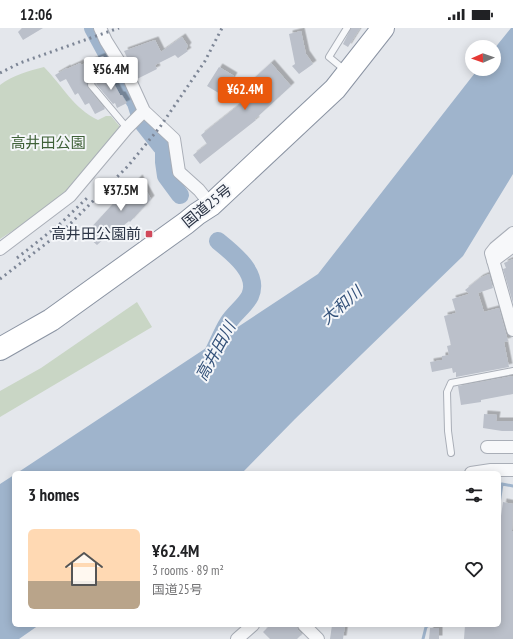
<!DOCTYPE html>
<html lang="en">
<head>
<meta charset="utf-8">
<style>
	:root { --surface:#fff; --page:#f6f6f6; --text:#202124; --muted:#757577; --accent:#ea580c }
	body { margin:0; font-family:"PT Sans Narrow","Noto Sans JP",sans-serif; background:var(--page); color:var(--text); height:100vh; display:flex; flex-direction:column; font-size:15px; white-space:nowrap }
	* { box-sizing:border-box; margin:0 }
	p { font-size:13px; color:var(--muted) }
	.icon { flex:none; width:22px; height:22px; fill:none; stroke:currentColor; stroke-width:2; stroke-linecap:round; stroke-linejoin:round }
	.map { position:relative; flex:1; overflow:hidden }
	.side { position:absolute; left:12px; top:443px; width:489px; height:156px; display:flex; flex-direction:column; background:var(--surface); border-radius:6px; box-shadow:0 2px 10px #0003 }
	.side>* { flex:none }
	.needle { width:26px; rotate:268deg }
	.fabs { position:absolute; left:465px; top:12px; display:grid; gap:8px }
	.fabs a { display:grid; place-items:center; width:36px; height:36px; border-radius:50%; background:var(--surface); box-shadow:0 2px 10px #0003; font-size:20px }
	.price { position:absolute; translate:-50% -34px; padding:0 9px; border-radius:4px; background:#fff; color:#222; font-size:13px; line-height:26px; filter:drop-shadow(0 1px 2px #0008) }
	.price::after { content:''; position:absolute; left:50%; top:24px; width:12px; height:9px; margin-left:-6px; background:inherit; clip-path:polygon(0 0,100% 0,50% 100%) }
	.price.on { background:var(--accent); color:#fff }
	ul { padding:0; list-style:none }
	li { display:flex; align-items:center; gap:12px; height:100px; padding:0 16px }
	li span { display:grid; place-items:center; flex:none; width:112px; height:80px; border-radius:6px; color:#555 }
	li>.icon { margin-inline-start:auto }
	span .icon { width:48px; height:48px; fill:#fffc; stroke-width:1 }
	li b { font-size:17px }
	h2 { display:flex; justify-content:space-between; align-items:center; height:48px; padding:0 16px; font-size:17px }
	.status { display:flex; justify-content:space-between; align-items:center; height:28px; padding:0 20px; background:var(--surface); direction:ltr }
	.status svg { height:11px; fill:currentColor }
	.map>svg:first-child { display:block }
</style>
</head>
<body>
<div class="status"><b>12:06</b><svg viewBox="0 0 49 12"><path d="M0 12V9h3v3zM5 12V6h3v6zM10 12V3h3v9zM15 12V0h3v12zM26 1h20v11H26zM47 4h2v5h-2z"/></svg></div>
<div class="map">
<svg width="513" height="611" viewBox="0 0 513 611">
	<defs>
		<filter id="shadow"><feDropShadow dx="3.5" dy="-3.5" stdDeviation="0" flood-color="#0004"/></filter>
	</defs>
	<rect width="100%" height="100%" fill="#e4e7ec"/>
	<path fill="#c9d6c5" d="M 44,39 C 62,57 74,81 98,92 L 106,88 L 111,88 L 121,100 L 70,160 L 20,198 L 0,211 L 0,57 C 13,47 29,43 44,39 Z
		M 137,274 L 152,299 L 0,389 L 0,363 L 41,340 Z"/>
	<path fill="#9fb4cc" d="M 511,0 L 513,0 L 513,146 L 463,228 L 295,391 L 242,445 L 17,445 L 318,246 L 478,41 L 494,41 L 494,21 Z
		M 14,447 L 14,597 L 39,597 L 19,611 L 0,611 L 0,456 Z"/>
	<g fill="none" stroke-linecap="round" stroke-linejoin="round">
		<path stroke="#9fb4cc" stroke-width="3" d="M 499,476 L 502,456 L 513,458
			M 423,611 L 426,599 L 429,597"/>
		<path stroke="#9fb4cc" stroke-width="18" d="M 93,0 L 119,48 L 136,75 L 142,94 L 161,118 L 164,120 L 164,134 L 166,148 L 180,167
			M 210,331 C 217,319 221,306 228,295 C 234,285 245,278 250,268 C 260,246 233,225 218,213"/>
	</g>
	<path fill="#bbc0ca" filter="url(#shadow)" d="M 22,0 L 43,0 L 23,12 L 18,4 Z
		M 351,0 L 360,0 L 348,19 L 343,16 Z
		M 301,3 L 306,26 L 313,36 L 299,46 L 292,38 L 295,36 L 289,6 Z
		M 182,9 L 188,18 L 186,21 L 188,23 L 178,30 L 175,27 L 155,37 L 157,41 L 137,51 L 124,23 L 155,12 L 161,24 Z
		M 103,28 L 107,35 L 105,36 L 106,38 L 92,46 L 88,51 L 87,56 L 88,60 L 105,81 L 95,86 L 89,75 L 85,77 L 78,65 L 75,67 L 66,51 L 60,54 L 55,47 L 67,40 L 67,41 L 80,35 L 81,37 Z
		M 271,35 L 291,58 L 255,91 L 256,92 L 200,136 L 193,127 L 207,116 L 201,107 L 244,73 L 237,63 L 247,55 L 248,56 Z
		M 219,39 L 234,48 L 222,67 L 207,58 Z
		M 109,46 L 120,67 L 122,67 L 127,75 L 117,80 L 115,75 L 113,76 L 96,56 L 101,51 Z
		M 139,150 L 151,171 L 130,194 L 129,193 L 118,202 L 116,200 L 97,217 L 90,211 L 94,207 L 89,202 L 133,154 L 134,155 Z
		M 513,231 L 513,275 L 503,241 L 506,240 L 504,235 Z
		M 489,246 L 493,260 L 478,265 L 484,284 L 499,280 L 508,313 L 504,314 L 509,339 L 456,349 L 456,344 L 453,345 L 452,340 L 432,344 L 430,334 L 442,332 L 442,328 L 449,327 L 447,318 L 451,317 L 444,288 L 456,285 L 452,271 L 469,266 L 465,262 L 480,250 Z
		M 513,348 L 513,366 L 481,372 L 481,374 L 461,377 L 458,358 Z
		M 484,386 L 497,387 L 496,393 L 513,393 L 513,403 L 502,403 L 483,400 Z
		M 503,474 L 513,476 L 512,503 L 513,503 L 513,611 L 464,611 L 465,597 L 499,597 L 499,502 Z
		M 270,597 L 297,597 L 298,602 L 302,606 L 297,611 L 270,611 L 263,604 Z
		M 332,597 L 345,597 L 343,611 L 330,611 Z
		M 430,600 L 439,600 L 439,611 L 429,611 Z"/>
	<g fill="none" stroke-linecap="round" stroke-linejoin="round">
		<g stroke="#a9aeb7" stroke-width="8">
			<path id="lane" d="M 121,37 C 112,41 91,46 91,57 L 127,100
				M 346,43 L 329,29 L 347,0
				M 451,425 L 448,403 L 447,364 L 451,355 L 513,343"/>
		</g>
		<g stroke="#a9aeb7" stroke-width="14">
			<path id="street" d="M 100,0 L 106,13 L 128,48 L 144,83 L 174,111 L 179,144 L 199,162 L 211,177
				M 513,205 L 495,220 L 491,225 L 513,302
				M 0,221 L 70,168 L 127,100 L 144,83
				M 493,233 L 513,218
				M 487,419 L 513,419
				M 471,445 L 491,442 L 513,442
				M 304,597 L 318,611
				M 237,611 L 253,597"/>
		</g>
		<g stroke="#8b94a3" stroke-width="24">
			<path id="highway" d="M 0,321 L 51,292 L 186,195 L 197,186 L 211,177 L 335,61 L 383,0"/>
		</g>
		<use href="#lane" stroke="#f7f8fa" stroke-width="6"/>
		<use href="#street" stroke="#f7f8fa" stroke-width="12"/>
		<use href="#highway" stroke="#fff" stroke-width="22"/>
		<path stroke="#7d8696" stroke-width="3" stroke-dasharray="2 4" stroke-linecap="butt" d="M 0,45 L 20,35 L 119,0
			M 17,230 L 60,196 L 87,170
			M 0,251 L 65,201 L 128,138 L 160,99 L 205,33 L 222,0"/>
	</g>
	<rect fill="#d1495b" stroke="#f4f6f9" stroke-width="1.5" x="145" y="202" width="8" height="8" rx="2"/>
	<g text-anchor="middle" stroke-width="4" stroke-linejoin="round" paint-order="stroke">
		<g font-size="15" fill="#3f6138" stroke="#f4f6f9">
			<text x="48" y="120">高井田公園</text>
		</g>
		<g font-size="15" fill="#2b3445" stroke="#f4f6f9">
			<text transform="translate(207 178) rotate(-39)" y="5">国道25号</text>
		</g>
		<g font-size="15" fill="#2b3445" stroke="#f4f6f9" text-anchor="end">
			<text x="141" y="211">高井田公園前</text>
		</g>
		<g font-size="16" font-style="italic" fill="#34527a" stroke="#f4f6f9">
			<text transform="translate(341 277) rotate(-41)" y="6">大和川</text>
			<text transform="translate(215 323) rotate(-61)" y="6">高井田川</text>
		</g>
	</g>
</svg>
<div class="fabs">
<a><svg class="needle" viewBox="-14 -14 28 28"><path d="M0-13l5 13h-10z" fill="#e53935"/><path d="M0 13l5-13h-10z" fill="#757577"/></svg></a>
</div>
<b class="price" style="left:111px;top:63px">¥56.4M</b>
<b class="price on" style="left:245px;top:83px">¥62.4M</b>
<b class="price" style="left:121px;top:184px">¥37.5M</b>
<section class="side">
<h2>3 homes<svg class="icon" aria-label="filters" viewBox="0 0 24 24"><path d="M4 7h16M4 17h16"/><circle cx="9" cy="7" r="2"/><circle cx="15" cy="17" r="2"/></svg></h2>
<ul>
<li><span style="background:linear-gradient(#ffd9b3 65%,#b9a48a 0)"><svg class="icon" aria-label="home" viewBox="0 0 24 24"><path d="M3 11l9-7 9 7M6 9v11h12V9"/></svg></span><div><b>¥62.4M</b><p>3 rooms · 89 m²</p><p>国道25号</p></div><svg class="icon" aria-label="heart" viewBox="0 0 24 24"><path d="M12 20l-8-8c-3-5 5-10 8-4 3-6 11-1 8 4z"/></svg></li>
</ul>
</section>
</div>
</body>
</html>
